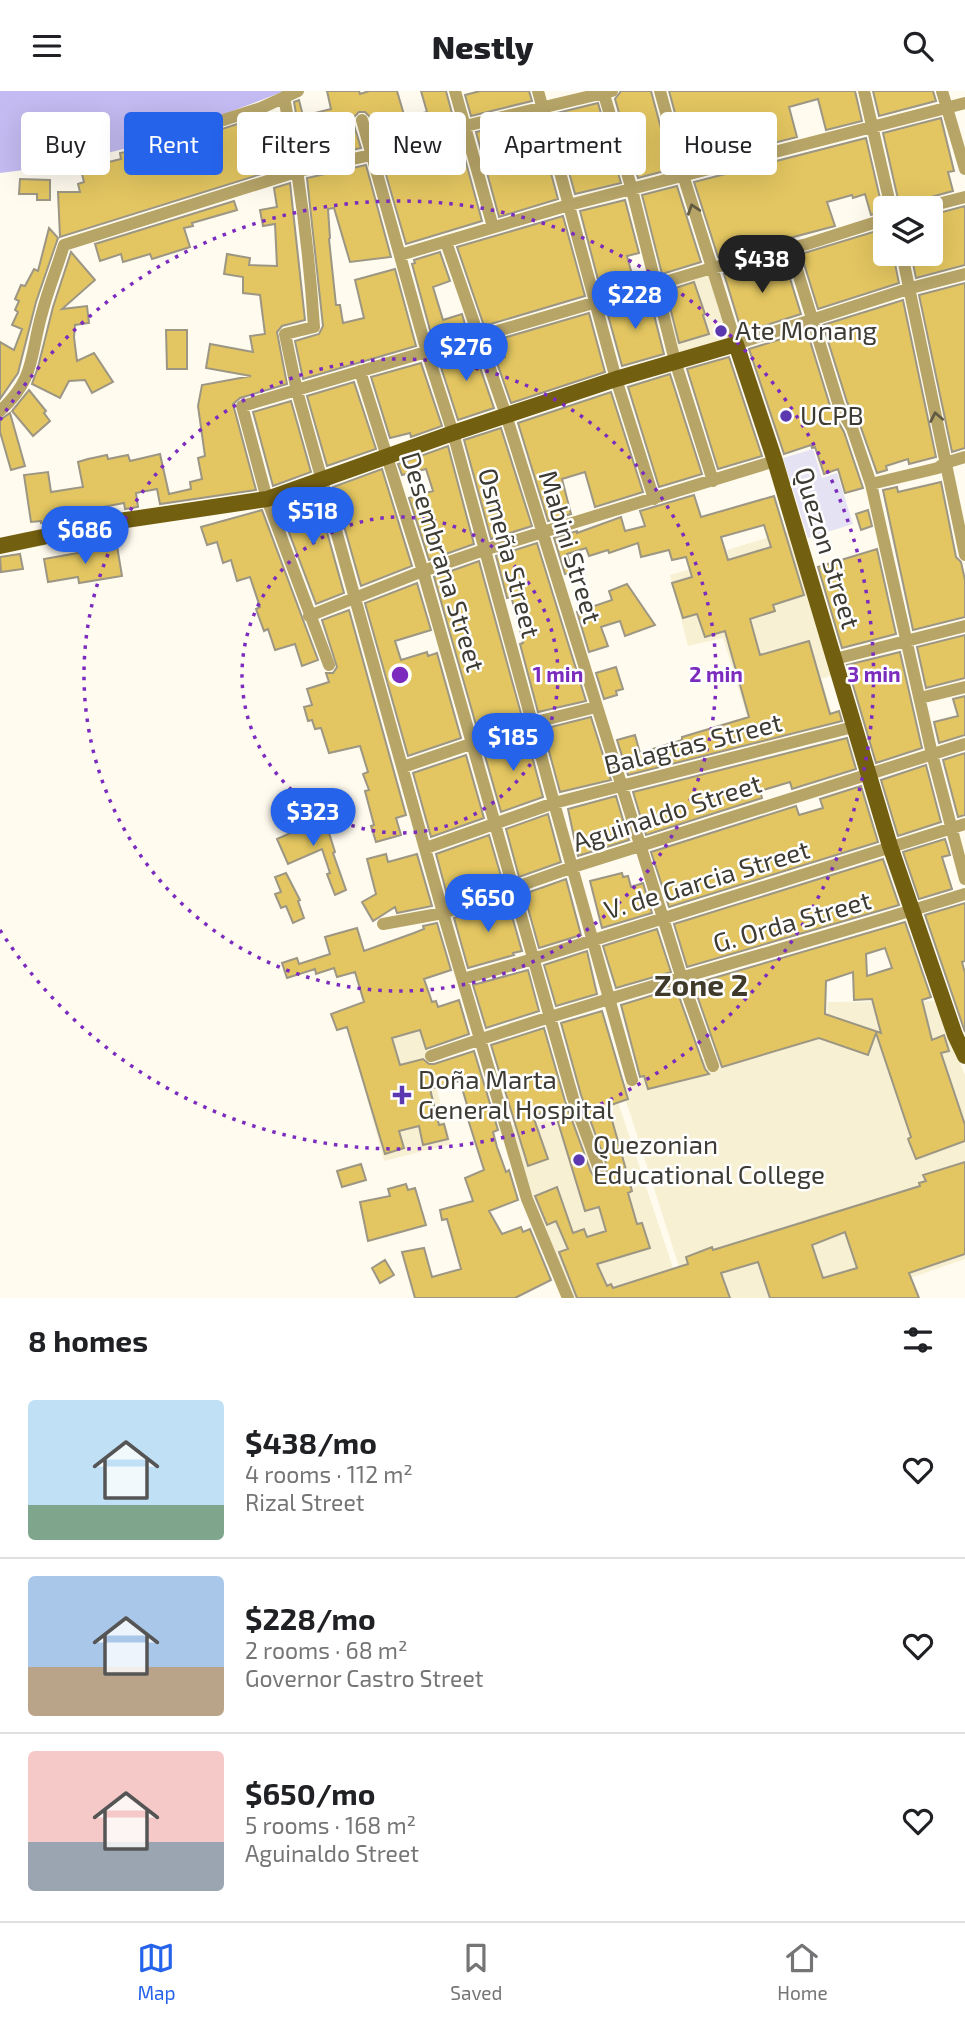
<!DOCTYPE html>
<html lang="en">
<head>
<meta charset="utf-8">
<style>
	:root { --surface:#fff; --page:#f6f6f6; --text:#202124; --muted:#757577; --line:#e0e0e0; --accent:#2563eb }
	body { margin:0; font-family:"Exo 2",sans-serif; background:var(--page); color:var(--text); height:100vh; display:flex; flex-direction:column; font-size:26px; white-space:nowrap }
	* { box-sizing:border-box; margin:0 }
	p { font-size:23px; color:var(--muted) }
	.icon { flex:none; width:38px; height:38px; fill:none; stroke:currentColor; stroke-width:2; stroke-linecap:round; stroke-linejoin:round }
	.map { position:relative; height:1207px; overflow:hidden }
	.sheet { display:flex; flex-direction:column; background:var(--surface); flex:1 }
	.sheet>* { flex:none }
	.hud { position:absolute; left:21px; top:21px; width:924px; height:63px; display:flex; gap:14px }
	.controls { position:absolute; left:873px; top:105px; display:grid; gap:14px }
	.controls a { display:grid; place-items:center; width:70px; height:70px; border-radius:7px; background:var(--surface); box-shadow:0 7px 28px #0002; font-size:35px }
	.price { position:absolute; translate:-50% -60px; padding:0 16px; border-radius:24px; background:var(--accent); color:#fff; font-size:23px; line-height:46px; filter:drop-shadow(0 2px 4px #0008) }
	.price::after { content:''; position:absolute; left:50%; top:42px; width:21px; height:16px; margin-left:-10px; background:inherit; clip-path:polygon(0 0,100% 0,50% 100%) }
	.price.active { background:#222; color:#fff }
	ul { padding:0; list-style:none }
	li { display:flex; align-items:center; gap:21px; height:175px; padding:0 28px }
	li+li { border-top:2px solid var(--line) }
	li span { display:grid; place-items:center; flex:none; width:196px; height:140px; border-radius:7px; color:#555 }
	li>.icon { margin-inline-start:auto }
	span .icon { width:84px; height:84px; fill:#fffc; stroke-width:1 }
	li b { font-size:30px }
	h2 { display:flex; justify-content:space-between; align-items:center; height:84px; padding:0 28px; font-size:30px }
	.chip { padding:0 24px; border-radius:7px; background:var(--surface); box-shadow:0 7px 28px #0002; font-size:24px; line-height:63px }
	.chip.active { background:var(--accent); color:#fff }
	header { display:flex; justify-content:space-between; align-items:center; height:91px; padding:0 28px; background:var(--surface); font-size:32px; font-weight:800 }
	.tabs { display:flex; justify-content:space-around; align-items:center; height:98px; border-top:2px solid var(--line); background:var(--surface); font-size:19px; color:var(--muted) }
	.tabs a { display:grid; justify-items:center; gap:4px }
	.tabs .active { color:var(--accent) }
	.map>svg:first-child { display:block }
</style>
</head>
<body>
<header><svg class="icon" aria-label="menu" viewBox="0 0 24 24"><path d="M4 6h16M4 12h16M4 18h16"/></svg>Nestly<svg class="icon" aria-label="search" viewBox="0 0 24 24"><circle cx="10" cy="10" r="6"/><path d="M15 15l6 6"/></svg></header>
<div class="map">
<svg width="965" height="1207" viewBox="0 0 965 1207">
	<rect width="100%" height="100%" fill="#fffbef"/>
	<path fill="#f8f0d3" d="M 710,183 L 728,249 L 679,262 L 661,197 Z
		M 793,439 L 836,583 L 821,588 L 832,622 L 783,637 L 783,651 L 757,658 L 723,547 L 688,555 L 670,484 L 728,467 L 727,459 Z
		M 934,910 L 965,984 L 965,1168 L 853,1207 L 689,1207 L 621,994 L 827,928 L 828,911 Z
		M 425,912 L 426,956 L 451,1053 L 384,1070 L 347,934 Z
		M 613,996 L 683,1207 L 573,1207 L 532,1102 L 510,1035 Z"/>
	<path fill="#e5e3f3" d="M 813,358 L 822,387 L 837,382 L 853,433 L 808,447 L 783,367 Z"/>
	<path fill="#c3bbf1" d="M 0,0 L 285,0 L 147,52 L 56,75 L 0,82 Z"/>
	<path fill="#e3c661" stroke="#9c9683" stroke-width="2" fill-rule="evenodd" d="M 327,0 L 359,0 L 360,3 L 369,0 L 397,0 L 405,27 L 427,21 L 421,0 L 446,0 L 453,26 L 428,33 L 430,37 L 378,53 L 370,26 L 365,21 L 359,21 L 354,26 L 353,31 L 361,57 L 304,70 L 294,11 L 299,9 L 303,25 L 331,18 Z
		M 480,0 L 529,0 L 532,10 L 471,25 L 465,4 Z
		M 621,0 L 651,0 L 672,78 L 638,87 L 615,8 Z
		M 669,0 L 855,0 L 862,30 L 826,39 L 818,8 L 789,16 L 797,46 L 689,74 Z
		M 873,0 L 933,0 L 936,10 L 879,25 Z
		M 598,12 L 621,92 L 575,103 L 553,23 Z
		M 268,23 L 278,23 L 287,75 L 60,146 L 58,101 L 80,101 L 78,93 L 84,91 L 80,75 L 92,73 L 92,75 L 121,68 L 120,62 L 162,54 L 160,48 L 206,33 L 209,39 L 216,40 Z
		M 536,27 L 558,108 L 499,126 L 476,41 Z
		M 941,27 L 954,80 L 948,81 L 953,100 L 920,109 L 914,115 L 900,117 L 883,42 Z
		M 459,46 L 482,130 L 406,153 L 382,70 Z
		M 866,47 L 883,120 L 871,124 L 865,103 L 853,107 L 852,104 L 827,111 L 835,135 L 718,166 L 694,91 Z
		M 366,74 L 391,166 L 350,171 L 334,117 L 328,118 L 330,147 L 329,148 L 336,214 L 340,214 L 343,232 L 364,227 L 355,189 L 395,178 L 416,255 L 303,288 L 295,250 L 319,243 L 323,235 L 307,87 Z
		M 20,88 L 50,89 L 50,109 L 37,109 L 37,103 L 19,103 Z
		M 290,92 L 305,229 L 282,235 L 277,241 L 287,293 L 240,307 L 233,313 L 256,399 L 160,413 L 157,398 L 136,402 L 138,416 L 125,418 L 124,412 L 98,417 L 99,421 L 77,426 L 41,432 L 41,430 L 31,431 L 24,384 L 48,381 L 51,401 L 83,396 L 78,371 L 88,368 L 107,364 L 108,368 L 128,364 L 130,370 L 160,363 L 169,403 L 191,398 L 190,391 L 202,388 L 198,367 L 205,365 L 198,315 L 202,294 L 251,285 L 206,277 L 210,253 L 253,261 L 250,245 L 265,243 L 260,204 L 243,202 L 243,186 L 224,183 L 227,163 L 250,167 L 249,174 L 277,175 L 275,133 L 263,135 L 260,119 L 277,116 L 274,97 Z
		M 677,95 L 701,171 L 662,183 L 642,104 Z
		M 625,109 L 639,162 L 627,165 L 634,191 L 601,200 L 580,120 Z
		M 234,110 L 237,119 L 192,132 L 193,135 L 184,137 L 190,156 L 152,168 L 150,163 L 123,171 L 121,163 L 100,170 L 95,153 Z
		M 965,115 L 965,174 L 916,187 L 911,163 L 931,163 L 931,124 Z
		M 563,125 L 585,205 L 484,235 L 457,156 Z
		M 49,137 L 58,147 L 36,211 L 18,282 L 0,308 L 0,251 L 14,259 L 22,238 L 12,234 L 18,221 L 15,219 L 19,210 L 15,208 L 21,194 L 25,195 L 34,178 L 38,180 Z
		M 886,137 L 886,163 L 893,163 L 899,192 L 818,218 L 801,163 Z
		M 71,161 L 95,189 L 62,218 L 87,215 L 89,232 L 75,234 L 74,246 L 77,270 L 94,262 L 113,291 L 92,302 L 85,289 L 69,290 L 60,307 L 32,293 L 38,276 L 53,216 Z
		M 440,161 L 450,190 L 433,196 L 443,229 L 462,223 L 467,240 L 433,250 L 412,173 L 415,172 L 414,169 Z
		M 784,168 L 801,223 L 742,242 L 724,183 Z
		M 694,191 L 705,223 L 703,224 L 709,243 L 679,252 L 666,200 Z
		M 965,192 L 965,357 L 952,361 L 919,204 Z
		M 649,204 L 664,263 L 622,275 L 606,217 Z
		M 903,209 L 936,366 L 909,373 L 908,368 L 886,375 L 887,379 L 877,382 L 860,334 L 847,311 L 823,234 Z
		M 589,222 L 605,281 L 511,312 L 496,269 L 505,266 L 500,248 Z
		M 166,239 L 187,239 L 187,278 L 167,278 Z
		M 807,240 L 831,318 L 844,341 L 863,397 L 845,402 L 838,378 L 824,383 L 815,356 L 812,357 L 811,354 L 784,363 L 749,258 Z
		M 473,256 L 494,317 L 458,329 L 438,267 Z
		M 729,266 L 762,365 L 718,378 L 687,278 Z
		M 421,272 L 442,335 L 411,346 L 410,342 L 390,347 L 371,286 Z
		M 670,283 L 702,383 L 659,396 L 628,296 Z
		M 354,291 L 376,358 L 327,375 L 307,305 Z
		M 29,299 L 46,320 L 44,322 L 50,330 L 33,345 L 12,320 Z
		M 611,301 L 643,401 L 595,416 L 585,381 L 562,388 L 571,423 L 548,430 L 518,332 Z
		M 291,310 L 311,381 L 273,395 L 253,321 Z
		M 10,322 L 25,375 L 11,379 L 0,341 L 0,329 Z
		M 501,337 L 532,435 L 491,448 L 464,349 Z
		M 448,355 L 474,453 L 429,469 L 409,407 L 433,400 L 426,378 L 402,384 L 398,373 Z
		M 382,378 L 412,475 L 361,495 L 333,396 Z
		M 941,391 L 956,466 L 961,471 L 965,489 L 965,526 L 913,539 L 883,399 L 897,396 L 898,401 Z
		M 316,402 L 344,502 L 316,513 L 279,415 Z
		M 694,404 L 701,426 L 774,405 L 804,504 L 773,514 L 775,520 L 750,528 L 760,564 L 809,550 L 830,623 L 839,620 L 842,630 L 628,684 L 617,649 L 635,644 L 640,662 L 682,649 L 682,646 L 749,626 L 725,540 L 705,546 L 697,523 L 683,527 L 672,492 L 692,486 L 686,466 L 672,469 L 669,459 L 641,466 L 638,452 L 609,462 L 608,459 L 589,465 L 586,457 L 567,463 L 573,481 L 565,483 L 554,447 L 577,440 L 577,442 L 621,426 L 625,440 L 645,435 L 640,420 ZM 764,434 L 771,456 L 728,469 L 721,446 Z
		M 262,419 L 318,569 L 302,575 L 295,553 L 275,559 L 268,538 L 264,540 L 256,518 L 260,516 L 250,486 L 237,490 L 231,469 L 223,472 L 217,451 L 207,454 L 201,436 Z
		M 868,419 L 872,435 L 861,439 L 856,423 Z
		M 537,452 L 586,610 L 538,621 L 520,553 L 523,552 L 517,525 L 511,506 L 507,507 L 496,465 Z
		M 117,455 L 122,485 L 79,492 L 78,486 L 48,491 L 44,468 Z
		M 877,458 L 896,543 L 842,557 L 818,476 Z
		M 20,463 L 23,478 L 1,481 L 0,466 Z
		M 479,470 L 522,626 L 478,641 L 434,486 Z
		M 417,492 L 431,539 L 395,550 L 401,569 L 427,561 L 428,565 L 437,562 L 461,647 L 408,665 L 365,512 Z
		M 627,493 L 655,534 L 625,545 L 620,530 L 601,536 L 608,555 L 589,561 L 577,521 L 612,509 L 609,500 Z
		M 349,519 L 406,724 L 396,727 L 401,744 L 376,751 L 371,735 L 374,734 L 365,700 L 369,699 L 363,683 L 368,681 L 360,655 L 329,662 L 321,637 L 315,638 L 312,629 L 308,630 L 304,616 L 312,614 L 307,598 L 329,591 L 326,582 L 333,582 L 337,576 L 322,529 Z
		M 965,544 L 965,587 L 926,597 L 917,556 Z
		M 900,561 L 922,657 L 876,672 L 847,574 Z
		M 616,576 L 623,598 L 616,600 L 617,604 L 604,608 L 596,582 Z
		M 965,605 L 965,644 L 939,652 L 934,631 L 958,625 L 953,608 Z
		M 591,626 L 611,689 L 560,701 L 543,638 Z
		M 526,643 L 543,706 L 501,721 L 483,658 Z
		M 847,647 L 856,678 L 792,698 L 790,691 L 760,700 L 762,707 L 646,744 L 633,701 Z
		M 965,662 L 965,724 L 958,726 L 943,669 Z
		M 466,664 L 484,727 L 431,746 L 413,682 Z
		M 926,674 L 941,731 L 898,745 L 881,689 Z
		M 861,695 L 878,751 L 669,816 L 651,761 L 796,715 L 799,724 L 823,717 L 820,708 Z
		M 616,705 L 629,749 L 578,765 L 568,718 Z
		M 323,723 L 335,761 L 333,762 L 346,799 L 335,804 L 327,783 L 330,782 L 322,758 L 288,773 L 277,748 L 313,732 L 311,726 Z
		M 548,723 L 561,771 L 519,786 L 506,738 Z
		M 489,744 L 503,792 L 449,811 L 436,763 Z
		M 945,748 L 950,764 L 942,766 L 952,798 L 919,808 L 903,761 Z
		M 386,763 L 388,771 L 417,763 L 432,815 L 397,822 L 395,816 L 373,830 L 362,811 L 376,803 L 367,768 Z
		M 883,768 L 899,814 L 687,876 L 674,833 Z
		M 286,782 L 300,809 L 298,810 L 304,827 L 293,832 L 286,815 L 281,817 L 275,803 L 281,801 L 275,786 Z
		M 622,782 L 623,786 L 628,785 L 631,796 L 643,792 L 652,822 L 602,837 L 590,790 Z
		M 566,788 L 581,844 L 539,857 L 524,803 Z
		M 507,808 L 522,860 L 513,862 L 514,864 L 468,877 L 454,827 Z
		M 965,812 L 965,870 L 962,871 L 965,882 L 965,941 L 925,824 Z
		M 905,831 L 931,906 L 922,909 L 932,949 L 944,944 L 949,960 L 941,962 L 965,1034 L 965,1050 L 916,1068 L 908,1048 L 911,1046 L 876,942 L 868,964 L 819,947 L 722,976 L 693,893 ZM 885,857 L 892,877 L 867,885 L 866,863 ZM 853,881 L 854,909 L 872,908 L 881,942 L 825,923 L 826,890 Z
		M 437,832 L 451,879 L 424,888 L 432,911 L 436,910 L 438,916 L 459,909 L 469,943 L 426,958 L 420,939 L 392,947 L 400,974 L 423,968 L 429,973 L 434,973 L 474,960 L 498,1039 L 493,1041 L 497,1056 L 506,1081 L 509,1079 L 518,1109 L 489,1120 L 502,1143 L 521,1136 L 523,1141 L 530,1138 L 551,1189 L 515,1207 L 415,1207 L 402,1161 L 424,1157 L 432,1186 L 461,1178 L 447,1128 L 442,1129 L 440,1119 L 473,1110 L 465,1087 L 484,1079 L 466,1022 L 469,1021 L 460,990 L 430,998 L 439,1034 L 444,1033 L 448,1048 L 423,1054 L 419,1035 L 399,1040 L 404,1057 L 385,1063 L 347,936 L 337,939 L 331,923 L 364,911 L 355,881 L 337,886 L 334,877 L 316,883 L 315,878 L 287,887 L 282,872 L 297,867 L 299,873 L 330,863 L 325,846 L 357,837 L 364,860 L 414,842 L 424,838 L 423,835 Z
		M 657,838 L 671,881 L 616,897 L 603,855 Z
		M 587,860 L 597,903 L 556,915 L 544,874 Z
		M 528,879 L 539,920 L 486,937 L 473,894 Z
		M 676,897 L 705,978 L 709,983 L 648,998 L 644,985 L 640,986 L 621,914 Z
		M 602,920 L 628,1008 L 608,1015 L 632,1100 L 628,1102 L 637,1133 L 642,1132 L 650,1157 L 597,1173 L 607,1195 L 611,1193 L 613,1197 L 688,1173 L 686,1166 L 712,1156 L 713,1159 L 920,1095 L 919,1092 L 926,1090 L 923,1084 L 965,1071 L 965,1163 L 909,1182 L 919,1207 L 770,1207 L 758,1171 L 721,1182 L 730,1207 L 577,1207 L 559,1161 L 568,1158 L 556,1130 L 547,1134 L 535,1105 L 557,1096 L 573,1142 L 584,1138 L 587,1146 L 606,1140 L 599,1116 L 585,1120 L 554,1018 L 533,1025 L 548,1068 L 528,1075 L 491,954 L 544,937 L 565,1010 L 591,1081 L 594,1085 L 601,1086 L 606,1083 L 607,1075 L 581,1004 L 561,932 ZM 845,1141 L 857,1177 L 823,1187 L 812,1154 Z
		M 361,1073 L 366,1089 L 342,1096 L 337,1080 Z
		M 406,1093 L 408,1099 L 415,1097 L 426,1134 L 368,1150 L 360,1111 L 390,1105 L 388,1098 Z
		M 385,1169 L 394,1184 L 380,1192 L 372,1177 Z"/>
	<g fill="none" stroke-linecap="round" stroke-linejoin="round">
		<path stroke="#b7a568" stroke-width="12" d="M 455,0 L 493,136
			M 538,0 L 616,288 L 654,408
			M 603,0 L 632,99 L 675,270 L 713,390
			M 660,0 L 683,84 L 736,253 L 911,197 L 965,183
			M 864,0 L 891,117
			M 942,0 L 965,78
			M 284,6 C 299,82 309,158 314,236 L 285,243 L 297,300 L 443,822 L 527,1108 L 568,1207
			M 362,29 L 427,261 L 453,342 L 554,712 L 632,989
			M 214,32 L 261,17 L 298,0
			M 922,117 L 965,106
			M 446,151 L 506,324 L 682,888 L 713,975
			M 790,156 L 839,315 L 852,337 L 871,393 L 932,663 L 965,788
			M 902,163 L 965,464
			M 400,164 L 569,114 L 965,12
			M 360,280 L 423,480 L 573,1007 L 599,1078
			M 0,320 C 36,288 30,263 42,222 C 48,199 57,177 64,154 L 299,80 L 371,64 L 465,35 L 612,0
			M 871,393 L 938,377 L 945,372 L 965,366
			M 309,525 L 423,480 L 484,459 L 775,370
			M 835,568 L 965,535
			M 329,574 L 267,408 L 242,315 L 712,177 L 807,153 L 886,128
			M 920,607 L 965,596
			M 403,676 L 532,632 L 596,616
			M 426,757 L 554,712 L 853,636
			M 383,833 L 443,822 L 573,776 L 965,653
			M 463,888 L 533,868 L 965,733
			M 431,965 C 607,904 787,859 965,803"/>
		<path stroke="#735f10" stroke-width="16" d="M 0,455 L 119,430 L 267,408 L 453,342 L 616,288 L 736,253 L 775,370 L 890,755 L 955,944 L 965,965"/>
	</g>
	<defs><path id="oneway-chevron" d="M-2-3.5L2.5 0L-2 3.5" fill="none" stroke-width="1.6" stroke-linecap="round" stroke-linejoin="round" transform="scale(1.75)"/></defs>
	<g stroke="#625b43">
		<use href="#oneway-chevron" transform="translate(693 118) rotate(-108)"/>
		<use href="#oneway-chevron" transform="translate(936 326) rotate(-101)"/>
	</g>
	<g fill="none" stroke="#7b2cbf" stroke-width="3.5" stroke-dasharray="3.5 7">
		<circle cx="400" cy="584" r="158"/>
		<circle cx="400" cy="584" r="316"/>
		<path d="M0 329A474 474 0 1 1 0 839"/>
	</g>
	<g fill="#5b38b0" stroke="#fff" stroke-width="2.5">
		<circle cx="721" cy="240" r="7"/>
		<circle cx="786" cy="325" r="7"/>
		<path d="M398.5 993.5h7v7h7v7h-7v7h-7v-7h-7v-7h7z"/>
		<circle cx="579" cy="1069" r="7"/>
	</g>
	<g text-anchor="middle" stroke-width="5" stroke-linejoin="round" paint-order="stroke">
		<g font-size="26" fill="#3d3b33" stroke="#fff" text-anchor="start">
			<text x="735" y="249">Ate Monang</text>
			<text x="800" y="334">UCPB</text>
			<text x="418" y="998">Doña Marta<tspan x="418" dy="30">General Hospital</tspan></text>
			<text x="593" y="1063">Quezonian<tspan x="593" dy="30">Educational College</tspan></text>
		</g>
		<g font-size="26" fill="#3d3b33" stroke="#fff">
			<text transform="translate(570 456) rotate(73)" y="9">Mabini Street</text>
			<text transform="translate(827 457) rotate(73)" y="9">Quezon Street</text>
			<text transform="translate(509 462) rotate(75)" y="9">Osmeña Street</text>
			<text transform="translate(443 471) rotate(73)" y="9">Desembrana Street</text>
			<text transform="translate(693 653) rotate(-14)" y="9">Balagtas Street</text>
			<text transform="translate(667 722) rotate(-18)" y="9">Aguinaldo Street</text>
			<text transform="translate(707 789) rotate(-17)" y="9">V. de Garcia Street</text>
			<text transform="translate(792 831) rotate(-16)" y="9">G. Orda Street</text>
		</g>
		<g font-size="30" font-weight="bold" fill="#3f3a29" stroke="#fff">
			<text x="701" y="905">Zone 2</text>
		</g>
	</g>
	<circle cx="400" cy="584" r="10" fill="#7b2cbf" stroke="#fff" stroke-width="3.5"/>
	<g font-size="21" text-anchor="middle" font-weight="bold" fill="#7b2cbf" stroke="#fff" stroke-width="5" stroke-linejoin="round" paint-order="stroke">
		<text x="558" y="591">1 min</text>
		<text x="716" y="591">2 min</text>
		<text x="874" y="591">3 min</text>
	</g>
</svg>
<div class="controls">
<a><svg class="icon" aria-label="layers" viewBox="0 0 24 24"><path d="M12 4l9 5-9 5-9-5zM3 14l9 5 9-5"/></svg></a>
</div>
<b class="price active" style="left:762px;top:204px">$438</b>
<b class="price" style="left:635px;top:240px">$228</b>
<b class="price" style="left:466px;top:292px">$276</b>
<b class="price" style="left:313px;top:456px">$518</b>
<b class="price" style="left:85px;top:475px">$686</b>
<b class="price" style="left:513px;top:682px">$185</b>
<b class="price" style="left:313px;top:757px">$323</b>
<b class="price" style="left:488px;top:843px">$650</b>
<div class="hud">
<a class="chip">Buy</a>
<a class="chip active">Rent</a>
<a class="chip">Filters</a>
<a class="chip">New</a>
<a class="chip">Apartment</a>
<a class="chip">House</a>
</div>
</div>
<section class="sheet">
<h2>8 homes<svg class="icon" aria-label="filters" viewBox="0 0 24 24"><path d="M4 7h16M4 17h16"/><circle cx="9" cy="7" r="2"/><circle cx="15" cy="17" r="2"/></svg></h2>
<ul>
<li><span style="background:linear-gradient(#bfe0f5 75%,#7fa58c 0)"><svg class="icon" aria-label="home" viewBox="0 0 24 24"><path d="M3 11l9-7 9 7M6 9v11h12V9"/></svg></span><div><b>$438/mo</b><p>4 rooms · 112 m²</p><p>Rizal Street</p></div><svg class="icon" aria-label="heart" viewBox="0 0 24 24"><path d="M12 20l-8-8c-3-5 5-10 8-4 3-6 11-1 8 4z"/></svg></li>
<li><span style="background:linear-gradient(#a9c7e8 65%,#b9a48a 0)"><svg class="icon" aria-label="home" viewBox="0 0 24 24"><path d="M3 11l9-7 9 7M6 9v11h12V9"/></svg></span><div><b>$228/mo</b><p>2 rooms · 68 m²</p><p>Governor Castro Street</p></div><svg class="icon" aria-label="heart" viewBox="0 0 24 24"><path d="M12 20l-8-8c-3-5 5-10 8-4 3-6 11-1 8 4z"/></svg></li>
<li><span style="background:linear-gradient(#f6c9c9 65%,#9aa5b1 0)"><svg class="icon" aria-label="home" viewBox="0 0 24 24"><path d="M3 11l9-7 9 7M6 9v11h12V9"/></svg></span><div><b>$650/mo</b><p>5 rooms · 168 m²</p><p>Aguinaldo Street</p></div><svg class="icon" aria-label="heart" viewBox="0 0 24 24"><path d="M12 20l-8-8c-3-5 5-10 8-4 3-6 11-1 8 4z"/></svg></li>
</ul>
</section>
<nav class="tabs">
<a class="active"><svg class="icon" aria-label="map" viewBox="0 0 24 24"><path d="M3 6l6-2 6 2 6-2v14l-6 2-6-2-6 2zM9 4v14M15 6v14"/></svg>Map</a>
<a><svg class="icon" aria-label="saved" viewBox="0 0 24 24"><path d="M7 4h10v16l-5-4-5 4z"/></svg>Saved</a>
<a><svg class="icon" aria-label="home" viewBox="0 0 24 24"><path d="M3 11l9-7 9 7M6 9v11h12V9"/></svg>Home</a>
</nav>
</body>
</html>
